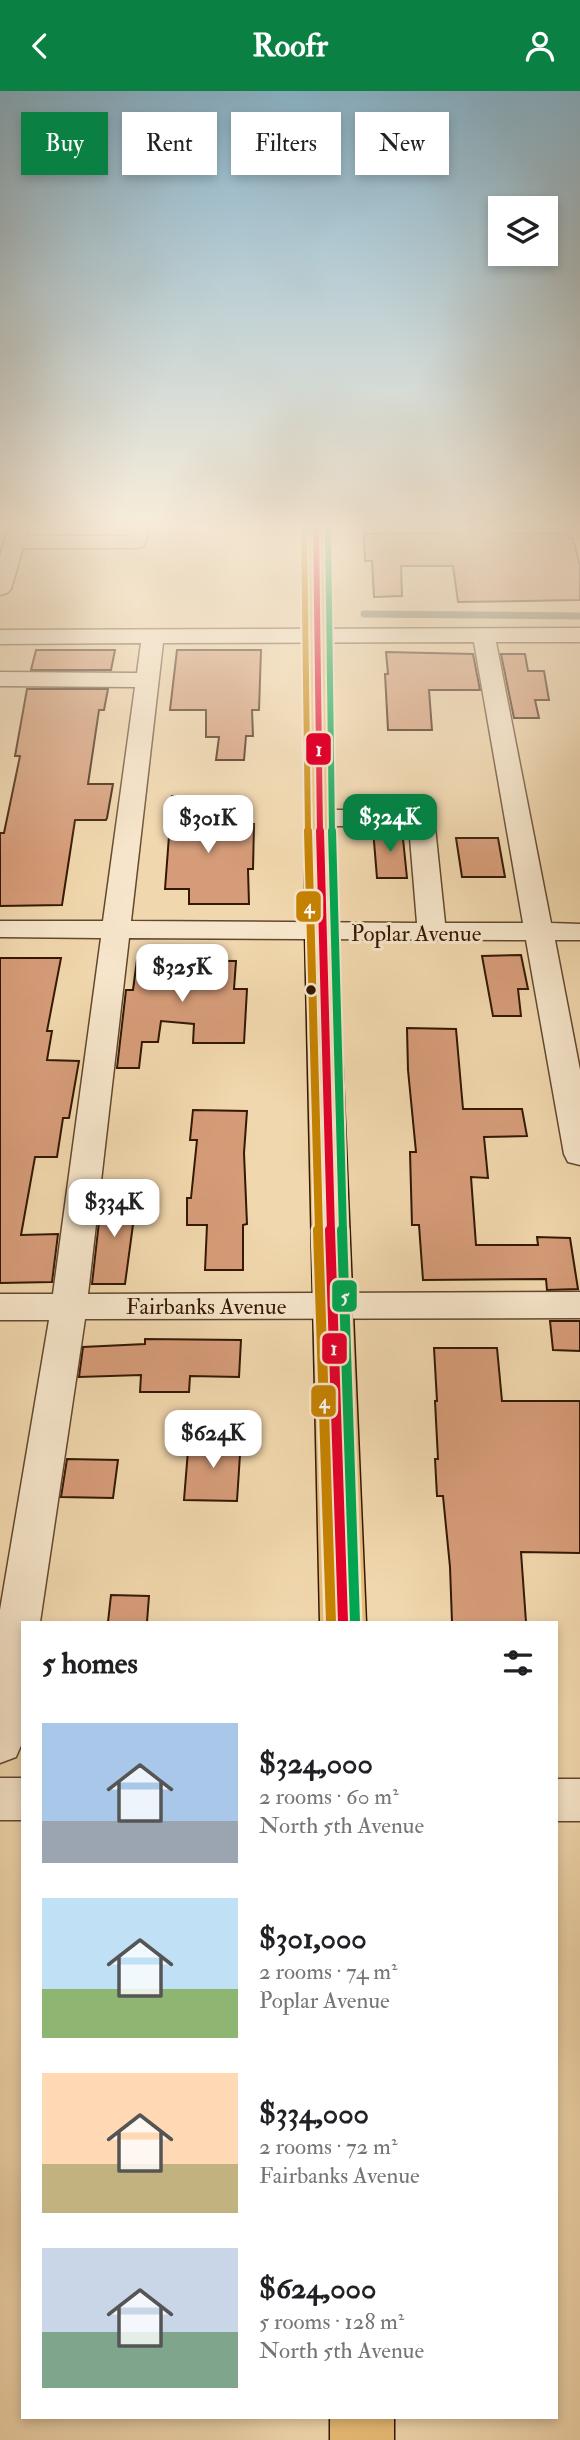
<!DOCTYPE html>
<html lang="en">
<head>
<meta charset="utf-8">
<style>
	:root { --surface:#fff; --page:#f2f2f2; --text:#202124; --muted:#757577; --accent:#0b8043 }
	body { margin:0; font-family:"IM FELL Double Pica",serif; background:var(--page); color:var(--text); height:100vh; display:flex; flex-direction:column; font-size:26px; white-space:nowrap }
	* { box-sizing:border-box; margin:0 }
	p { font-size:23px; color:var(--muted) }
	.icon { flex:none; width:38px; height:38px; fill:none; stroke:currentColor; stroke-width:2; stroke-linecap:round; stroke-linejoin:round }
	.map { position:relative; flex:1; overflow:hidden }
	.drawer { position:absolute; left:21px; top:1530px; width:537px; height:798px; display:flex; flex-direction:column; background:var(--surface); border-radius:0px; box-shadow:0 4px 10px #0003 }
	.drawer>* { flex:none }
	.banner { position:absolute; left:21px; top:21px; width:539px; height:63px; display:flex; gap:14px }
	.fabs { position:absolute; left:488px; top:105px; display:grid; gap:14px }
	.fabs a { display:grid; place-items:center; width:70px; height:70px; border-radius:0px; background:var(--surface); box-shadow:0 4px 10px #0003; font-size:35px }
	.price { position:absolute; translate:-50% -60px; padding:0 16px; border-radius:14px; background:#fff; color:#222; font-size:23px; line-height:46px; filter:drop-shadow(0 2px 4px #0008) }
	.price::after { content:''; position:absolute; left:50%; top:42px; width:21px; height:16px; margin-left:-10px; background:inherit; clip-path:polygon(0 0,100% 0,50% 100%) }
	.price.on { background:var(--accent); color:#fff }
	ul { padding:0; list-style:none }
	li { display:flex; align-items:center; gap:21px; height:175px; padding:0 21px }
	li span { display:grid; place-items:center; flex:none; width:196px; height:140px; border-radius:0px; color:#555 }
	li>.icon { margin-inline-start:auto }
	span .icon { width:84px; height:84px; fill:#fffc; stroke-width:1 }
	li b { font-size:30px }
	h2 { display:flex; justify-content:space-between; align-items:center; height:84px; padding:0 21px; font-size:30px }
	.pill { padding:0 24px; border-radius:0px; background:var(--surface); box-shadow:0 4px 10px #0003; font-size:24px; line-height:63px }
	.pill.on { background:var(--accent); color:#fff }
	header { display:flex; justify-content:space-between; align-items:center; height:91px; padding:0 21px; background:var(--accent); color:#fff; font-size:32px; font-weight:800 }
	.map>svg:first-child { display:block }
</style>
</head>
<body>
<header><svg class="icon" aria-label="back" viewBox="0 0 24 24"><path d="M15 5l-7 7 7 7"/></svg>Roofr<svg class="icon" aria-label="person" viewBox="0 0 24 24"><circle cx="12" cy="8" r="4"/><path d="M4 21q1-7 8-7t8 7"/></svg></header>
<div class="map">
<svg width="580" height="2349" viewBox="0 0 580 2349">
	<rect width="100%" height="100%" fill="#f1d7ad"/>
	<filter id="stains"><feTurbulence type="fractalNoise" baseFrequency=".00286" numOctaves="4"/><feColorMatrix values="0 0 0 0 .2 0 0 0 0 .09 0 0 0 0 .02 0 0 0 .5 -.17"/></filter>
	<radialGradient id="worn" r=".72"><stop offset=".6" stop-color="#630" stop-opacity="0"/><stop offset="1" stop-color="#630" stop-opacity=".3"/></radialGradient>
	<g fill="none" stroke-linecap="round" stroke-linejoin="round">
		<path stroke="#727966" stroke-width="7" d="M 364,523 L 580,525"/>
	</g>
	<path fill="#d69c79" stroke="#341804" stroke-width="2" d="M 438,437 L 508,437 L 509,442 L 568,443 L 569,447 L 573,447 L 580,475 L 580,509 L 458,511 L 453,475 L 401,475 L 402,505 L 374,506 L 372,470 L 365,470 L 364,443 L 439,442 Z
		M 36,559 L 115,559 L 111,579 L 31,579 Z
		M 177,559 L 261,559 L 259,619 L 252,619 L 253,645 L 246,645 L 244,669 L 216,669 L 219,646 L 206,646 L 206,619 L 170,619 Z
		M 386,561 L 473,563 L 480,599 L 429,599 L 432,639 L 388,639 L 385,583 L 388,583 Z
		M 501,563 L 525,563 L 528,580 L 544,580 L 549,609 L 535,609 L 539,627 L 514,627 Z
		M 27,598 L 108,598 L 104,619 L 99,619 L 88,693 L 113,693 L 107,727 L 106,729 L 75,729 L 62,814 L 0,815 L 0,742 L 4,742 L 20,665 L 15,665 Z
		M 172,705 L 207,706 L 205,733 L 254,733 L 253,778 L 248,778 L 249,813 L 189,813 L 189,798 L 165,798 Z
		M 373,738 L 402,738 L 407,787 L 377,787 Z
		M 456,747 L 498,747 L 505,786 L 462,786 Z
		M 521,864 L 528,898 L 518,898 L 521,925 L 493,925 L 482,865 Z
		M 0,867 L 61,867 L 47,940 L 52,940 L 47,969 L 79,970 L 69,1027 L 63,1027 L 57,1066 L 35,1066 L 21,1144 L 58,1143 L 52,1191 L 0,1192 Z
		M 137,869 L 236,870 L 234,898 L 247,898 L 244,952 L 193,952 L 194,933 L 161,930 L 158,951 L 142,951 L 139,977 L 117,977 L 126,899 L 133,899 Z
		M 407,937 L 456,938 L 463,1018 L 522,1018 L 527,1045 L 484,1046 L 488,1087 L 471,1086 L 476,1154 L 538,1154 L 537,1146 L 570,1147 L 578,1198 L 547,1199 L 546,1188 L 423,1189 L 419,1134 L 412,1134 L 410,1061 L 416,1061 L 408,979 Z
		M 193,1019 L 247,1020 L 244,1062 L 247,1133 L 243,1134 L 243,1179 L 205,1179 L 207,1134 L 187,1134 L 187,1107 L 191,1107 L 197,1049 L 190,1049 Z
		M 102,1104 L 137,1104 L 125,1193 L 92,1193 Z
		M 550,1230 L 580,1230 L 580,1260 L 553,1259 Z
		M 145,1248 L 241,1249 L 239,1286 L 190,1285 L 189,1301 L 140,1301 L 141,1284 L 79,1286 L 83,1256 L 145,1253 Z
		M 434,1257 L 497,1257 L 502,1310 L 580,1310 L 580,1462 L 521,1461 L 526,1531 L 452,1531 L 450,1476 L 443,1405 L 437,1405 L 435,1368 L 438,1368 L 435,1310 L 437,1310 Z
		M 189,1347 L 241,1348 L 237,1410 L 184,1409 Z
		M 67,1368 L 118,1369 L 113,1407 L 61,1406 Z
		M 111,1504 L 149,1505 L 147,1531 L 108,1531 Z"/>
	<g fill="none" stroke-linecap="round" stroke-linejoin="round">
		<g stroke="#63482e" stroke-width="3">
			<path id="minor" d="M 9,437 L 29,437 L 27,445 L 128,445 L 129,437 L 149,437 L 144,455 L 137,457 L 23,457 L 11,498 L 7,502 L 0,504 L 0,465 Z
				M 580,537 L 580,551 L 496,551 L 551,832 L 580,833 L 580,849 L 555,849 L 580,979 L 580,1074 L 568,1071 L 564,1063 L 526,849 L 129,847 L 88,1203 L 580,1201 L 580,1227 L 85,1228 L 40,1531 L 23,1531 L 22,1652 L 16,1666 L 0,1672 L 0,1519 L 49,1229 L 0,1229 L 0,1203 L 53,1203 L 101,847 L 0,846 L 0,830 L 103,830 L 135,596 L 0,595 L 0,581 L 137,582 L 141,552 L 0,553 L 0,539 ZM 474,551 L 523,832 L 445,832 L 434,727 L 430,722 L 421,719 L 320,719 L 311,722 L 307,727 L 311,732 L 320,735 L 409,735 L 417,832 L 131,830 L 163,552 Z
				M 0,1687 L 23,1687 L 23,1729 L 0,1729 Z
				M 556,1688 L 580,1688 L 580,1730 L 556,1730 Z"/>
		</g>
		<g stroke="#341804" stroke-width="3">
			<path id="major" d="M 305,437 L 327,437 L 337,842 L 366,1531 L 320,1531 L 305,842 Z
				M 330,2326 L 394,2326 L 394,2349 L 330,2349 Z"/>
		</g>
		<use href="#minor" fill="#f6e5ca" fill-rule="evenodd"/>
		<use href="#major" fill="#e8bc76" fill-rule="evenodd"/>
		<g stroke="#f6e5ca" stroke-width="10">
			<path id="bus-1-far2" d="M 316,437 L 320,742"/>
		</g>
		<g stroke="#f6e5ca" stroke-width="12">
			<path id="bus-1-far1" d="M 320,740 L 331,1141"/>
		</g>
		<g stroke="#f6e5ca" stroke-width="15">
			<path id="bus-1" d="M 330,1139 L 343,1531"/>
		</g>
		<g stroke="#f6e5ca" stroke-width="10">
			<path id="bus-2-far2" d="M 304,437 L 308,742"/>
		</g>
		<g stroke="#f6e5ca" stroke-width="12">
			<path id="bus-2-far1" d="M 308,740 L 319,1141"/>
		</g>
		<g stroke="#f6e5ca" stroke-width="15">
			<path id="bus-2" d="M 318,1139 L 331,1531"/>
		</g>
		<g stroke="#f6e5ca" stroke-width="10">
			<path id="bus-3-far2" d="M 328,437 L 332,742"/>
		</g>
		<g stroke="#f6e5ca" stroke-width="12">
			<path id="bus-3-far1" d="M 332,740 L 343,1141"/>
		</g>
		<g stroke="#f6e5ca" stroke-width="15">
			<path id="bus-3" d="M 342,1139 L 355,1531"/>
		</g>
		<use href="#bus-1-far2" stroke="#e4002b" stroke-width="6"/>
		<use href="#bus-1-far1" stroke="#e4002b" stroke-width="8"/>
		<use href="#bus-1" stroke="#e4002b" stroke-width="10"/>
		<use href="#bus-2-far2" stroke="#c68201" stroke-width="6"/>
		<use href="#bus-2-far1" stroke="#c68201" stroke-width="8"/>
		<use href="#bus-2" stroke="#c68201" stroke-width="10"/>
		<use href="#bus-3-far2" stroke="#00a651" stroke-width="6"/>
		<use href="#bus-3-far1" stroke="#00a651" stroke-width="8"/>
		<use href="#bus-3" stroke="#00a651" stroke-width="10"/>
	</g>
	<linearGradient id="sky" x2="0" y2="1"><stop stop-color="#89b6ce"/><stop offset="0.57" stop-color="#f9edda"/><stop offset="1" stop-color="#f9edda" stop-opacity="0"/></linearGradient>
	<rect width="580" height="766" fill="url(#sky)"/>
	<circle fill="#341804" stroke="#f6e5ca" stroke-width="2.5" cx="311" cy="899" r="6"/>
	<g text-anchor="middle" stroke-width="6" stroke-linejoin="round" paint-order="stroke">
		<g font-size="23" fill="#341804" stroke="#f6e5ca">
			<text x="416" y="850">Poplar Avenue</text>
			<text x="206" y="1223">Fairbanks Avenue</text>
		</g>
	</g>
	<g stroke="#f6e5ca" stroke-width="2.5">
		<rect x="305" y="641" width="27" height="34" rx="7" fill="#e4002b"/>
		<rect x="295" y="799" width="27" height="33" rx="7" fill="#c68201"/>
		<rect x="331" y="1188" width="27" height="34" rx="7" fill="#00a651"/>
		<rect x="321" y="1241" width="27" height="33" rx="7" fill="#e4002b"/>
		<rect x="310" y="1293" width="27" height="34" rx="7" fill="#c68201"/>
	</g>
	<g font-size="19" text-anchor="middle" font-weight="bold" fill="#fff">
		<text x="319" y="665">1</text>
		<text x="309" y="822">4</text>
		<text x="345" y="1212">5</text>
		<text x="334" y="1264">1</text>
		<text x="324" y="1317">4</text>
	</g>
	<rect width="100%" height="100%" filter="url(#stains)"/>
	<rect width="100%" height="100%" fill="url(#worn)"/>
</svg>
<div class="fabs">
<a><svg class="icon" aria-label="layers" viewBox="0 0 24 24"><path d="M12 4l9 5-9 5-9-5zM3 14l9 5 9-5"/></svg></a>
</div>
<b class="price on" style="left:390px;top:763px">$324K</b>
<b class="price" style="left:208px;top:764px">$301K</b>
<b class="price" style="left:182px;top:913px">$325K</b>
<b class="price" style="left:114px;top:1148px">$334K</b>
<b class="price" style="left:213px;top:1379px">$624K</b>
<div class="banner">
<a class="pill on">Buy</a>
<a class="pill">Rent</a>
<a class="pill">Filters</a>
<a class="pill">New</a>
</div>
<section class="drawer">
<h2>5 homes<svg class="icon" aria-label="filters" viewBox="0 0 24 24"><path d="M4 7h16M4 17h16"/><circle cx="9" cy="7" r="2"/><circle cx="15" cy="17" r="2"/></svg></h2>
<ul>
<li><span style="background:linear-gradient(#a9c7e8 70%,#9aa5b1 0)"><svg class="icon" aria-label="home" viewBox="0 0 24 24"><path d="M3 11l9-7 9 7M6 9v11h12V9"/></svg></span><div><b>$324,000</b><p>2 rooms · 60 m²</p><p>North 5th Avenue</p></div></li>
<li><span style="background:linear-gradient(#bfe0f5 65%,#8fb573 0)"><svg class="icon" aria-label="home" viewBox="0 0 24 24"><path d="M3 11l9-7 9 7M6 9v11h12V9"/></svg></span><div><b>$301,000</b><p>2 rooms · 74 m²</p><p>Poplar Avenue</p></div></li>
<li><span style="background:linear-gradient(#ffd9b3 65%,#c2b280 0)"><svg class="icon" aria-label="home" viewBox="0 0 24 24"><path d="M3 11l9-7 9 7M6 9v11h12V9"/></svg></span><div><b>$334,000</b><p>2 rooms · 72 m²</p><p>Fairbanks Avenue</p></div></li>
<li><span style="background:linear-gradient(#c9d6e8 60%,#7fa58c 0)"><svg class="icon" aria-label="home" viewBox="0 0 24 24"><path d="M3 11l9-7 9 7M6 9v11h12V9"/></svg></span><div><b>$624,000</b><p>5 rooms · 128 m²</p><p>North 5th Avenue</p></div></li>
</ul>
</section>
</div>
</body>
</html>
